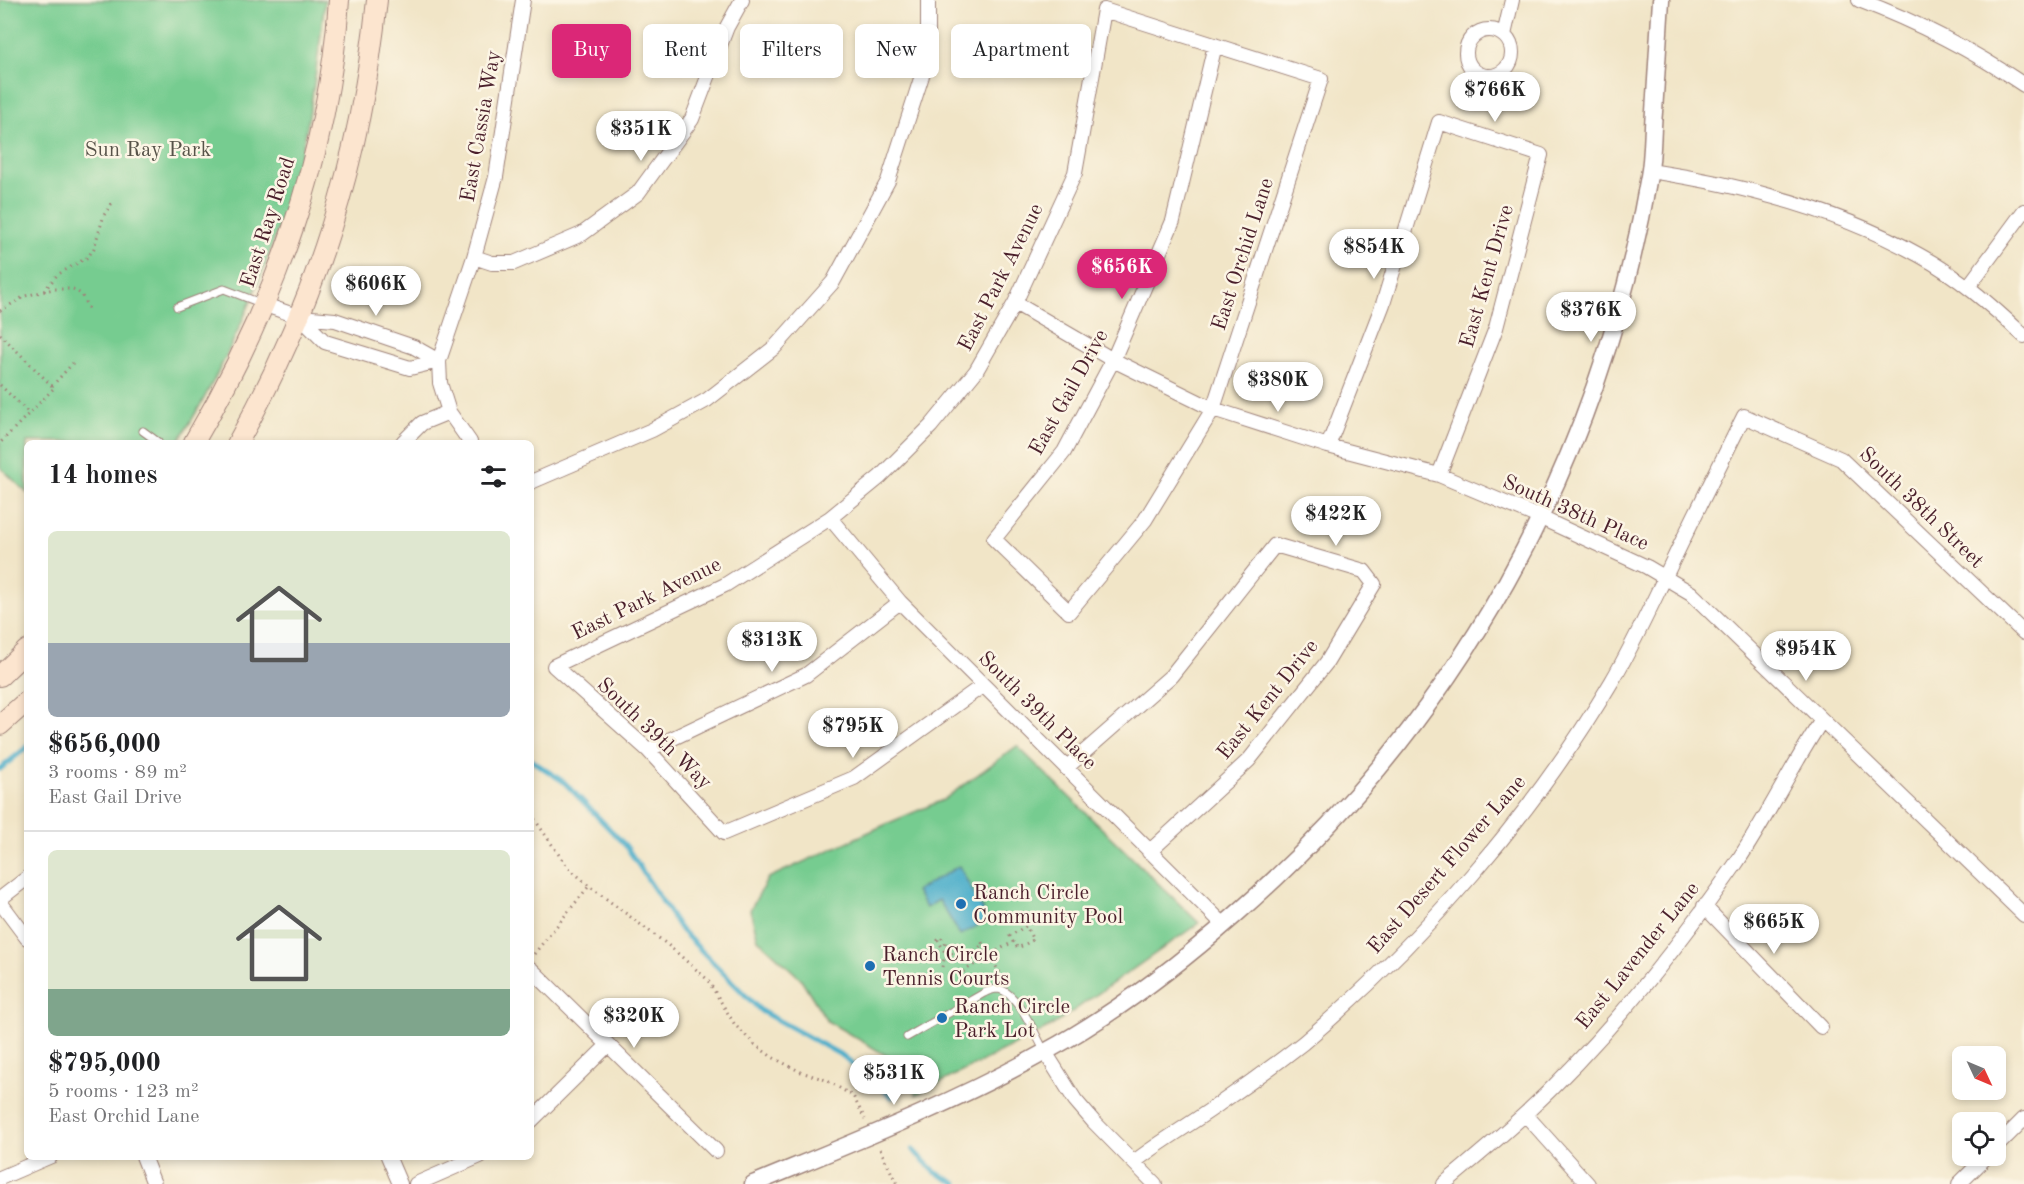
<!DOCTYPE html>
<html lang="en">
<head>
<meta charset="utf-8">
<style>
	:root { --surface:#fff; --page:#f6f6f6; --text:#202124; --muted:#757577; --line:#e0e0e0; --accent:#db2777 }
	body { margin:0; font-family:"Old Standard TT",serif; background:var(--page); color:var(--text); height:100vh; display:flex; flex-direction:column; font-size:22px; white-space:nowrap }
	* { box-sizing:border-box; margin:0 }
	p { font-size:20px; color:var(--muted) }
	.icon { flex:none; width:33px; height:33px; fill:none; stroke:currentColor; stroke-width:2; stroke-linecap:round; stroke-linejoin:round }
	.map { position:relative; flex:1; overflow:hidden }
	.sheet { position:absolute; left:24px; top:440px; width:510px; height:720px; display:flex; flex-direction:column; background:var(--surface); border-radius:9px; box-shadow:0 3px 9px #0003 }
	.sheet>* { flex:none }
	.banner { position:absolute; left:552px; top:24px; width:570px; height:54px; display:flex; gap:12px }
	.needle { width:39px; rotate:134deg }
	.fabs { position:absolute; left:1952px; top:1046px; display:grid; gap:12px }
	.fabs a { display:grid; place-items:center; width:54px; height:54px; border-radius:9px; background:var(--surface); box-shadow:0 3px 9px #0003; font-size:30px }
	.price { position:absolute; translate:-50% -51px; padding:0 14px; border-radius:21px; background:#fff; color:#222; font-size:20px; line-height:39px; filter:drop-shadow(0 2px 3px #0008) }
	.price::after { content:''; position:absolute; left:50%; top:36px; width:18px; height:14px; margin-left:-9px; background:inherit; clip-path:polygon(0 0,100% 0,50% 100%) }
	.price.current { background:var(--accent); color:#fff }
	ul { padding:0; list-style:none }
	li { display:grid; align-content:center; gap:12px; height:318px; padding:0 24px }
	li+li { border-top:2px solid var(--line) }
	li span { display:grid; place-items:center; height:186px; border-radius:9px; color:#555 }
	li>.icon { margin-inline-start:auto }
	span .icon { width:108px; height:108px; fill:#fffc; stroke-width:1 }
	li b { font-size:26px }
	h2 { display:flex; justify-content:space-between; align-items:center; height:72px; padding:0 24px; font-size:26px }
	.chip { padding:0 21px; border-radius:9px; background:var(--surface); box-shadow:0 3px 9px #0003; font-size:21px; line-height:54px }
	.chip.current { background:var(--accent); color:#fff }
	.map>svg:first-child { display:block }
</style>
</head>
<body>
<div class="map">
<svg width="2024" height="1184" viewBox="0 0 2024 1184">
	<rect width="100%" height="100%" fill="#fcf5e5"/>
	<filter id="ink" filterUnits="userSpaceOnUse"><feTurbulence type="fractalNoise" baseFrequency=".0167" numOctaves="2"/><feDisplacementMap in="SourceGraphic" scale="12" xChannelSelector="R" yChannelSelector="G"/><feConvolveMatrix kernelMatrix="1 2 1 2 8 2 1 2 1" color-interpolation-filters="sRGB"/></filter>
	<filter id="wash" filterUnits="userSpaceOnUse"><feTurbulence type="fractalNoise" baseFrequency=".008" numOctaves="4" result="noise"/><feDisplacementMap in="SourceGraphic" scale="24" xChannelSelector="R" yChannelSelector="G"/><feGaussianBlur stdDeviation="1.35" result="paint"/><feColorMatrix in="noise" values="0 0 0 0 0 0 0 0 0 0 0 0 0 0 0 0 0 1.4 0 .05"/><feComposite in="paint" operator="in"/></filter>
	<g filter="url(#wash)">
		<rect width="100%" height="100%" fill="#f1e5c7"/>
		<path fill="#76cc90" stroke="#60765e" stroke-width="1.5" d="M 0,0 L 325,0 C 320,42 315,85 307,127 C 301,159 290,192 280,223 C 254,300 222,374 178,442 L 27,442 L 27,493 L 0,467 Z
			M 1017,746 L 1199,923 L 1050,1027 L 916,1095 L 901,1064 L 827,1021 L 801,979 L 758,939 L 750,910 L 768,878 L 891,822 L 943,800 Z"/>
		<path fill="#4baeca" stroke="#4a667a" stroke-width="1.5" d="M 959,866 L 988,920 L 960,935 L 939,900 L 926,908 L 916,891 Z"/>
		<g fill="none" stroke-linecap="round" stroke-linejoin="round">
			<path stroke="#4baeca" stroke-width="5" d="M 531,760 L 564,782 L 626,846 L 681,930 L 761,1011 L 843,1056 L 892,1097
				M 0,769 L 27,747
				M 913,1150 L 935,1172 L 957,1184"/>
		</g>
	</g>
	<g filter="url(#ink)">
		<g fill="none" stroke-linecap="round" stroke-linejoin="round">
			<g stroke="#9e8279" stroke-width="9">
				<path id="service" d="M 177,307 L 224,289 L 263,304
					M 143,431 L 158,442
					M 907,1037 L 984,993 C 988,991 994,989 998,989 C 1017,991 1036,1036 1045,1052"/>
			</g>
			<g stroke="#9e8279" stroke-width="16">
				<path id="minor" d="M 1859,0 C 1917,22 1972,50 2024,85
					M1466 53a23 23 0 1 1 46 0a23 23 0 1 1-46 0Z
					M 1504,35 L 1512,0
					M 1650,171 C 1743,185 1837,209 1919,255 C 1958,276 1992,306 2024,336
					M 474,257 L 492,263 L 514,263 L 582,234 L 638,193 L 692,119 L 727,27 L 742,0
					M 1968,287 L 2024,211
					M 1015,303 L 1113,360 L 1213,409 L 1328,446 L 1439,475 L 1541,518 L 1647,567 L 1691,593 L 2024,915
					M 265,305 L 300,317 L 335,320 L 414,347 L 439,361
					M 300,317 L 325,342 L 410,368 L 439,361
					M 403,442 L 422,423 L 449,412
					M 470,442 L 449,412 L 440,383 L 439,361 L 474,257 L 496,177 L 523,0
					M 1328,446 L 1383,304 L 1439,122 L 1541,155 L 1496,328 L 1439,475
					M 531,482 L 652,430 L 707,400 L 775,347 L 833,282 L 888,181 L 928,57 L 928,0
					M 830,518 L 900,602 L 1224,925
					M 982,686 L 854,778 L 724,833 L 648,750 L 554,666 L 725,585 L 830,518 L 880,477 L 931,426 L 976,371 L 1015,303 L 1075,173 L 1104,10 L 1321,79 L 1213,409 L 1145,520 L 1069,612 L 994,539 L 1064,452 L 1113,360 L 1173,221 L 1215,45
					M 648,750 L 806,675 L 900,602
					M 1066,768 L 1171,676 L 1275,545 L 1364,571 L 1374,584 L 1327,662 L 1249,760 L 1149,852
					M 0,899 L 27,878
					M 0,902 L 27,938
					M 1704,906 L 1821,1027
					M 531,969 L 716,1151
					M 1045,1052 L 1075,1100 L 1093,1121 L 1155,1184
					M 1525,1114 L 1588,1184
					M 531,1121 L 608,1045
					M 1995,1148 L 2024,1119
					M 143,1156 L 154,1184
					M 388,1156 L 400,1184
					M 1134,1162 C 1161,1141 1191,1124 1219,1104 C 1247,1085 1276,1064 1303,1043 C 1422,942 1533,815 1612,681 C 1632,647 1649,610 1666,575 C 1691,522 1718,469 1744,416 L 1841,459 L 2024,633
					M 0,1178 L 51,1156
					M 416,1184 L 480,1156
					M 1444,1184 C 1471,1161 1498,1139 1524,1115 C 1604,1041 1673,954 1735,865 C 1767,818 1791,767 1822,720
					M 1959,1184 L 1988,1155"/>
			</g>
			<g stroke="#9e8279" stroke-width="19">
				<path id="tertiary" d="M 753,1184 C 852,1143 952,1104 1045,1052 C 1113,1015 1176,967 1234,916 C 1457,722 1599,467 1649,176 C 1653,155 1652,133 1654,112 C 1656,75 1659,37 1661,0"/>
			</g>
			<g stroke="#9e8279" stroke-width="22">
				<path id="secondary" d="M 194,442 C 273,308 329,157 339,0
					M 238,442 C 316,302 361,160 377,0
					M 0,676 L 27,650
					M 0,725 L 27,701"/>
			</g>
			<path stroke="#9e8279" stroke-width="3" stroke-dasharray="1.5 4.5" stroke-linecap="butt" d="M 44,291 L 57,275 L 88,257 L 94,248 L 104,215 L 114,200
				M 0,311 L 25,296 L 53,289 L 73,289 L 81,294 L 89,310
				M 0,334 L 54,388 L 0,443
				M 0,385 L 29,413
				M 52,386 L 73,363
				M 531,814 L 566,865 L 589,886 L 668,945 L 707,979 L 735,1025 L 754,1044 L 772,1057 L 801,1072 L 826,1080 L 853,1096 L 865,1119
				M 534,954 L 589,886
				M 942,967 L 944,959 L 947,956 L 938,940 L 941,937 L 957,961 L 983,945 L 981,940
				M 958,975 L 989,955 L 983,945
				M 1003,978 L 989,955 L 1013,942 L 1010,936 L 1026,926 L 1033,940 L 1018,948 L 1013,942
				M 880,1149 L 897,1184"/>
			<use href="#service" stroke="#fff" stroke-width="7"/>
			<use href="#minor" stroke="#fff" stroke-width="14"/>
			<use href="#tertiary" stroke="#fff" stroke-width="16"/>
			<use href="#secondary" stroke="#fce5cf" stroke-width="20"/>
		</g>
	</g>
	<g fill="#1f6fb2" stroke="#fcf5e5" stroke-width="2">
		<circle cx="961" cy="904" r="6"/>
		<circle cx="870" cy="966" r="6"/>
		<circle cx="942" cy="1018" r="6"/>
	</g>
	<g text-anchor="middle" stroke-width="5" stroke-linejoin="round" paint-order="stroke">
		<g font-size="21" fill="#4a1f2b" stroke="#fcf5e5">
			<text transform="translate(480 126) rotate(-80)" y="7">East Cassia Way</text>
			<text transform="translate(267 222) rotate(-72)" y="7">East Ray Road</text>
			<text transform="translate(1242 254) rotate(-72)" y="7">East Orchid Lane</text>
			<text transform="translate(1486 276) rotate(-74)" y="7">East Kent Drive</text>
			<text transform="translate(1000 277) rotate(-63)" y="7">East Park Avenue</text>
			<text transform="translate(1068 392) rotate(-61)" y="7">East Gail Drive</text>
			<text transform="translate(1922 507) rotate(44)" y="7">South 38th Street</text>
			<text transform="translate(1576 512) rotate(24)" y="7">South 38th Place</text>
			<text transform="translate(646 598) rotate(-26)" y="7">East Park Avenue</text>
			<text transform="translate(1267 699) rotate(-51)" y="7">East Kent Drive</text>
			<text transform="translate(1038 710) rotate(45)" y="7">South 39th Place</text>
			<text transform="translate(655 733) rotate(44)" y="7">South 39th Way</text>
			<text transform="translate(1446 864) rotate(-49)" y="7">East Desert Flower Lane</text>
			<text transform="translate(1637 955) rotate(-51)" y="7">East Lavender Lane</text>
		</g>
		<g font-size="21" fill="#575349" stroke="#fcf5e5">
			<text x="148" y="156">Sun Ray Park</text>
		</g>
		<g font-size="21" fill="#4a1f2b" stroke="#fcf5e5" text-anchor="start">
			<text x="973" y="899">Ranch Circle<tspan x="973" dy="24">Community Pool</tspan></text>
			<text x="882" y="961">Ranch Circle<tspan x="882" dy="24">Tennis Courts</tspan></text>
			<text x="954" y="1013">Ranch Circle<tspan x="954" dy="24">Park Lot</tspan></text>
		</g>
	</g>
</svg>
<div class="fabs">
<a><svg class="needle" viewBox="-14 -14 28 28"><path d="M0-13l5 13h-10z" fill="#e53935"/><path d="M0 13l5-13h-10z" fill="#757577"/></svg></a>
<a><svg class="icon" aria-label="locate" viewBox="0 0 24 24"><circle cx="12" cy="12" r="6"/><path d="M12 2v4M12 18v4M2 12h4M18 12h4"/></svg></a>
</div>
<b class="price" style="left:1495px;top:123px">$766K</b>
<b class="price" style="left:641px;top:162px">$351K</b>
<b class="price" style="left:1374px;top:280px">$854K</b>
<b class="price current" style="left:1122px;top:300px">$656K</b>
<b class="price" style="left:376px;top:317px">$606K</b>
<b class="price" style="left:1591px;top:343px">$376K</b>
<b class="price" style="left:1278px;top:413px">$380K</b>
<b class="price" style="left:1336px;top:547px">$422K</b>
<b class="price" style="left:772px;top:673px">$313K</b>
<b class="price" style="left:1806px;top:682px">$954K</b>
<b class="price" style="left:853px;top:759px">$795K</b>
<b class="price" style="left:1774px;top:955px">$665K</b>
<b class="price" style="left:634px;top:1049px">$320K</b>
<b class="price" style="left:894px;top:1106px">$531K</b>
<div class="banner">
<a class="chip current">Buy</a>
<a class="chip">Rent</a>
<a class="chip">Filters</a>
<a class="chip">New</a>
<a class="chip">Apartment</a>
</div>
<section class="sheet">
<h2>14 homes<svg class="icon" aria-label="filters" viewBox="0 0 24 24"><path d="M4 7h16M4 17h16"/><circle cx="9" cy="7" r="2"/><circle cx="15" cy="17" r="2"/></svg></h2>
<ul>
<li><span style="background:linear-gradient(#dfe7d0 60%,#9aa5b1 0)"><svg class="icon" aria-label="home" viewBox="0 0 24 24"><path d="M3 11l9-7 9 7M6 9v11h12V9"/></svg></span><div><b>$656,000</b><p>3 rooms · 89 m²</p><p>East Gail Drive</p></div></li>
<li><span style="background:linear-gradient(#dfe7d0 75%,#7fa58c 0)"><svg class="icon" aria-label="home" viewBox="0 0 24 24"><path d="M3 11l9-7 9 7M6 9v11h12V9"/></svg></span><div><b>$795,000</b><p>5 rooms · 123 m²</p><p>East Orchid Lane</p></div></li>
</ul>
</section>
</div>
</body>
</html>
